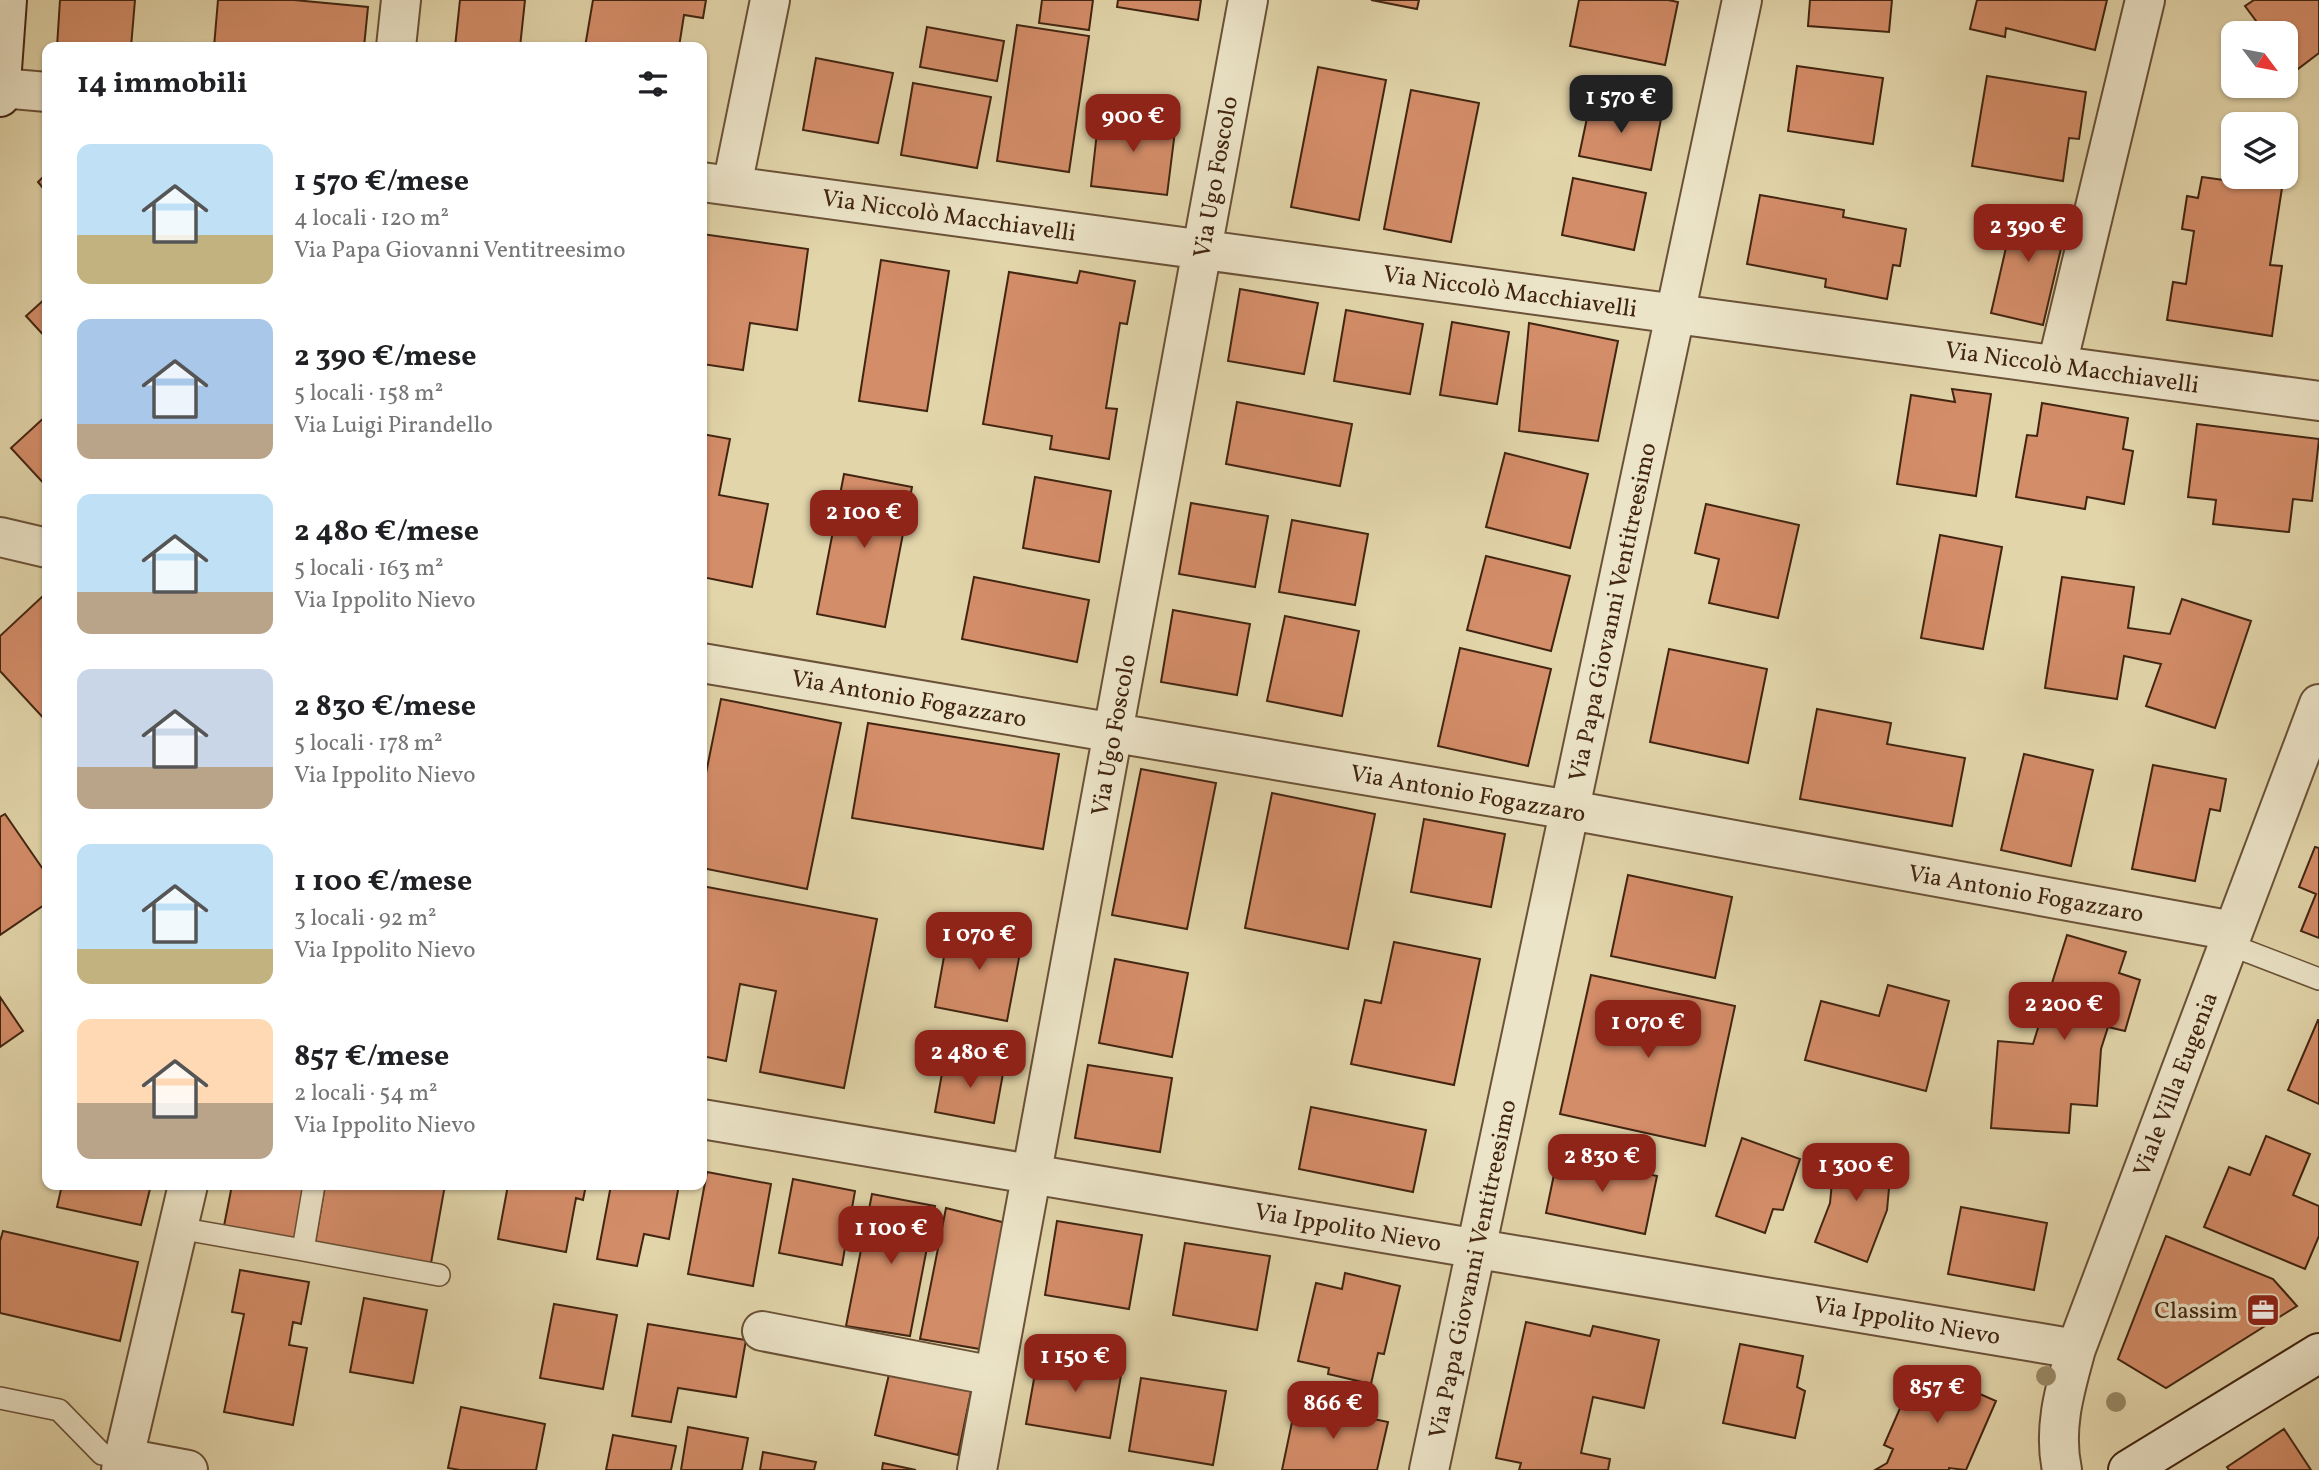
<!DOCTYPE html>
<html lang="it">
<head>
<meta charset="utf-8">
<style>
	:root { --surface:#fff; --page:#f2f2f2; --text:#202124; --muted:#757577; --accent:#8f2418 }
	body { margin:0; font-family:Vollkorn,serif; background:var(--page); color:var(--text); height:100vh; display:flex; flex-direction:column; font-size:26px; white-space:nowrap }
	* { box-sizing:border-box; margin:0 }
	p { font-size:23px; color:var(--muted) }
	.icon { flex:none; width:38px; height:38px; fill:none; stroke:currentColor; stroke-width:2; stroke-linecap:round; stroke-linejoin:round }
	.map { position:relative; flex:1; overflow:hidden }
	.details { position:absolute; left:42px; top:42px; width:665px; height:1148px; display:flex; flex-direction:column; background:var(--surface); border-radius:14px; box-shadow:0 2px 5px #0004 }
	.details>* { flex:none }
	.needle { width:46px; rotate:122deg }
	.buttons { position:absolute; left:2221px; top:21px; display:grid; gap:14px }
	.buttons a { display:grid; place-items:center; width:77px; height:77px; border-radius:14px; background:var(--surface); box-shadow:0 2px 5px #0004; font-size:35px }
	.price { position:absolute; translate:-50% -60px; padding:0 16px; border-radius:14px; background:var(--accent); color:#fff; font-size:23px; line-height:46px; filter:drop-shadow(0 2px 4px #0008) }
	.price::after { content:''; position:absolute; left:50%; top:42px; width:21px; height:16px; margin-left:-10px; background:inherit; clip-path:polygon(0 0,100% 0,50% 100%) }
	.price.on { background:#222; color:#fff }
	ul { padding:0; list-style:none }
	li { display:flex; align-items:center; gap:21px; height:175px; padding:0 35px }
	li span { display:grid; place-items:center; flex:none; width:196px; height:140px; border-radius:14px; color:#555 }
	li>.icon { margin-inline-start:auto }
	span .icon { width:84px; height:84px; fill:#fffc; stroke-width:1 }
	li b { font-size:30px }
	h2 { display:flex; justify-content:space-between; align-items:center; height:84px; padding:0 35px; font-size:30px }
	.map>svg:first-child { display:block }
</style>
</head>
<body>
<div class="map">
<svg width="2319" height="1470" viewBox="0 0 2319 1470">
	<rect width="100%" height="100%" fill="#e2d5aa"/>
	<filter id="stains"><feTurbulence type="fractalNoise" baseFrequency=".00286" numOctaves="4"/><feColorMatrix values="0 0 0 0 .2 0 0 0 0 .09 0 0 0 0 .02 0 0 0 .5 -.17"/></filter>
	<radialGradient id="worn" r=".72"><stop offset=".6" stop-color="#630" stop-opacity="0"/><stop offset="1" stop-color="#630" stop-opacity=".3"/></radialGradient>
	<path fill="#d48d69" stroke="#422511" stroke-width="2" d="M 60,0 L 135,0 L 131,47 L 57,47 Z
		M 218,0 L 294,0 L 368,7 L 364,47 L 214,47 Z
		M 460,0 L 525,0 L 520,47 L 455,47 Z
		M 593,0 L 706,0 L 703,18 L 684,15 L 679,47 L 639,43 L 638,47 L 585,47 Z
		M 1042,0 L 1093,0 L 1089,30 L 1039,23 Z
		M 1118,0 L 1201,0 L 1198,20 L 1117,7 Z
		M 1371,0 L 1419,0 L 1417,9 Z
		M 1579,0 L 1668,0 L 1678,2 L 1665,65 L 1570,46 Z
		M 1810,0 L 1892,0 L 1889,32 L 1808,26 Z
		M 1977,0 L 2107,0 L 2095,50 L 2006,28 L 2005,37 L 1970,29 Z
		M 2254,0 L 2319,0 L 2319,53 L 2294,72 L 2286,61 L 2286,33 L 2265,33 L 2245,6 Z
		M 1017,25 L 1089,36 L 1069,172 L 997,161 Z
		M 927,27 L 1004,41 L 997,81 L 920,67 Z
		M 816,58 L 893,73 L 878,143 L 803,130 Z
		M 1797,66 L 1883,78 L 1873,144 L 1788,131 Z
		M 1318,67 L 1386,80 L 1359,220 L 1291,207 Z
		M 1987,76 L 2086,92 L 2079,139 L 2069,138 L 2063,181 L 1972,166 Z
		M 913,83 L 991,97 L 977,168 L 901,155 Z
		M 1411,90 L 1479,103 L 1451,242 L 1384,229 Z
		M 1591,99 L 1662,114 L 1651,170 L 1579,156 Z
		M 1099,114 L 1176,123 L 1167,195 L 1091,186 Z
		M 47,173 L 47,193 L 38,182 Z
		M 2202,177 L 2282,188 L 2270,265 L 2282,266 L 2272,336 L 2167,320 L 2173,282 L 2186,284 L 2194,231 L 2182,229 L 2187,196 L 2198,198 Z
		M 1573,178 L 1646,193 L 1634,250 L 1562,235 Z
		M 1760,195 L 1844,210 L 1843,217 L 1906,229 L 1900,266 L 1893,265 L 1887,299 L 1825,287 L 1826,279 L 1747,264 Z
		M 2006,205 L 2068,219 L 2043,325 L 1991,313 L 2008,239 L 1999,237 Z
		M 702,234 L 808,249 L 797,330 L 750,323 L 743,370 L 702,364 Z
		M 881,260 L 949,271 L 927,411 L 859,401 Z
		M 1080,271 L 1135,281 L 1127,324 L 1120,323 L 1106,408 L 1117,409 L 1109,459 L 1050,449 L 1052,436 L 983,424 L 1009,272 L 1077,283 Z
		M 1240,289 L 1318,303 L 1304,374 L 1228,361 Z
		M 47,297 L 47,339 L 26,316 Z
		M 1346,310 L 1423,324 L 1410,394 L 1334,381 Z
		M 1452,322 L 1509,332 L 1497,404 L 1440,395 Z
		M 1529,323 L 1618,341 L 1598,441 L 1519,431 Z
		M 1952,389 L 1991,394 L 1976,496 L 1897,484 L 1911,395 L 1955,402 Z
		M 1237,402 L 1352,424 L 1340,486 L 1226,464 Z
		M 2042,403 L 2128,418 L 2123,449 L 2133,451 L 2124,504 L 2087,497 L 2085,509 L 2016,497 L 2027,435 L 2037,436 Z
		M 47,415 L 47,487 L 11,448 Z
		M 2197,424 L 2319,439 L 2312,501 L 2293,499 L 2289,532 L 2213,524 L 2216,500 L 2188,497 Z
		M 702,434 L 730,439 L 719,495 L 768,504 L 752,587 L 702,577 Z
		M 1505,453 L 1588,474 L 1570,548 L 1486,527 Z
		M 844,474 L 912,487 L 885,627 L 817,614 Z
		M 1035,477 L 1111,491 L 1099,562 L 1023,548 Z
		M 1191,503 L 1268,516 L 1255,587 L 1179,574 Z
		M 1706,504 L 1799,525 L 1778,618 L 1709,603 L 1719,559 L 1695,553 Z
		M 1292,520 L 1368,534 L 1355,605 L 1279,592 Z
		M 1940,535 L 2002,547 L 1983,649 L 1921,638 Z
		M 1486,556 L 1570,576 L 1551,651 L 1467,630 Z
		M 974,577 L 1089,600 L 1077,662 L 962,639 Z
		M 2062,577 L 2134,587 L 2128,628 L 2170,634 L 2182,599 L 2251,621 L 2215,728 L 2146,706 L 2161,664 L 2124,656 L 2117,699 L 2045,688 Z
		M 44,595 L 47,599 L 47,722 L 0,671 L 0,636 Z
		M 1173,610 L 1250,624 L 1237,695 L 1161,682 Z
		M 1285,616 L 1359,631 L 1342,716 L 1267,701 Z
		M 1460,648 L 1551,669 L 1528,766 L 1438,746 Z
		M 1669,649 L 1767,669 L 1748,763 L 1650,742 Z
		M 721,699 L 841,723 L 807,889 L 702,868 L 702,793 Z
		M 1817,709 L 1891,723 L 1887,744 L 1965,758 L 1952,826 L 1800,799 Z
		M 868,723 L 1059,754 L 1043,849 L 852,818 Z
		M 2024,754 L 2093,770 L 2071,866 L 2001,850 Z
		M 2153,765 L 2226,779 L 2220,811 L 2210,809 L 2195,881 L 2132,869 Z
		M 1141,769 L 1216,783 L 1187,929 L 1112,915 Z
		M 1272,793 L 1375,814 L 1348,949 L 1245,928 Z
		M 5,814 L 47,875 L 47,903 L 0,935 L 0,817 Z
		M 1424,819 L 1505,834 L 1491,907 L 1411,892 Z
		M 2315,847 L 2319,848 L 2319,938 L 2301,931 L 2316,894 L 2299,887 Z
		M 1628,875 L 1732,897 L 1715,978 L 1611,956 Z
		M 702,886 L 877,919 L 844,1088 L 760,1072 L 776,991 L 740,984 L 726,1061 L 702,1056 Z
		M 950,923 L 1023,937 L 1007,1021 L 935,1007 Z
		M 2067,935 L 2126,952 L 2119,973 L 2140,980 L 2125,1031 L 2108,1027 L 2101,1049 L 2097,1106 L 2071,1104 L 2069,1133 L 1991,1128 L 1998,1041 L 2033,1044 Z
		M 1394,942 L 1480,959 L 1454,1085 L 1351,1064 L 1365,1000 L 1381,1003 Z
		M 1115,959 L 1188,973 L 1172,1057 L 1099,1043 Z
		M 1591,975 L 1735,1006 L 1705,1146 L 1560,1114 Z
		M 1888,985 L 1949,1001 L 1926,1091 L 1805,1060 L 1821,1001 L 1879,1016 Z
		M 0,997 L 23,1031 L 0,1047 Z
		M 2318,1020 L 2319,1020 L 2319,1104 L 2288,1090 Z
		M 945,1057 L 1004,1068 L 994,1123 L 935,1112 Z
		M 1088,1065 L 1172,1078 L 1160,1152 L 1075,1138 Z
		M 1311,1107 L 1426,1130 L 1413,1192 L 1299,1169 Z
		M 2266,1136 L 2310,1154 L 2293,1195 L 2319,1206 L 2319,1236 L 2305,1269 L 2204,1227 L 2229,1167 L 2250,1175 Z
		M 1742,1138 L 1800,1159 L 1783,1210 L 1773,1209 L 1765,1233 L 1716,1216 Z
		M 1835,1150 L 1892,1156 L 1887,1210 L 1867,1262 L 1815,1242 L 1830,1203 Z
		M 1558,1155 L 1657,1176 L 1645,1234 L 1546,1213 Z
		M 707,1172 L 771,1184 L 753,1286 L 688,1274 Z
		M 793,1179 L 855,1191 L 842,1265 L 779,1253 Z
		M 62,1185 L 151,1185 L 141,1225 L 57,1207 Z
		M 232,1185 L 305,1185 L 295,1240 L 224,1226 Z
		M 325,1185 L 445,1185 L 431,1263 L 315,1243 Z
		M 508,1185 L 586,1185 L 583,1200 L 576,1198 L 566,1252 L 498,1239 Z
		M 611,1185 L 679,1185 L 669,1239 L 644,1234 L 637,1266 L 597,1259 Z
		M 872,1194 L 935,1206 L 910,1336 L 846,1326 Z
		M 1961,1207 L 2047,1223 L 2034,1290 L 1948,1274 Z
		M 946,1208 L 1006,1223 L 980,1349 L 920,1339 Z
		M 1057,1221 L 1142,1235 L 1129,1309 L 1045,1295 Z
		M 3,1231 L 138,1262 L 120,1341 L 0,1313 L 0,1241 Z
		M 2166,1236 L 2273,1279 L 2297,1306 L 2166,1388 L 2118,1359 Z
		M 1185,1243 L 1270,1256 L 1257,1330 L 1173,1315 Z
		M 240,1270 L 309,1282 L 301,1324 L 293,1322 L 289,1345 L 307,1348 L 293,1425 L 224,1412 L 244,1314 L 232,1312 Z
		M 1345,1273 L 1400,1286 L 1384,1354 L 1378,1353 L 1371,1384 L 1328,1374 L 1329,1368 L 1298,1361 L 1316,1283 L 1342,1289 Z
		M 364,1298 L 427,1310 L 413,1383 L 350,1372 Z
		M 554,1304 L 617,1315 L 603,1389 L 540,1378 Z
		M 1526,1322 L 1590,1336 L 1593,1326 L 1659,1340 L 1644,1408 L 1593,1397 L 1581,1453 L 1610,1459 L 1608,1470 L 1519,1470 L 1521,1463 L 1496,1458 Z
		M 648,1324 L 746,1340 L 736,1397 L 678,1388 L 671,1422 L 632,1416 Z
		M 1740,1344 L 1803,1356 L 1797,1387 L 1805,1391 L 1795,1438 L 1723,1423 Z
		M 1039,1351 L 1123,1364 L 1110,1438 L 1026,1424 Z
		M 1918,1367 L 1996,1401 L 1966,1470 L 1949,1468 L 1949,1470 L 1875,1470 L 1887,1463 L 1893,1449 L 1884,1445 Z
		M 890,1370 L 972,1387 L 958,1455 L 875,1435 Z
		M 1141,1378 L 1226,1391 L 1213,1465 L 1129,1451 Z
		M 1296,1403 L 1388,1422 L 1377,1470 L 1282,1470 Z
		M 461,1407 L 545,1424 L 536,1470 L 460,1470 L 448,1468 Z
		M 688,1427 L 748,1438 L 742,1470 L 681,1470 Z
		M 2284,1429 L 2311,1470 L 2229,1470 L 2227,1467 Z
		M 613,1435 L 676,1446 L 671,1470 L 606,1470 Z
		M 763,1452 L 816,1462 L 814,1470 L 760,1470 Z
		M 883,1463 L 916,1470 L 882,1470 Z"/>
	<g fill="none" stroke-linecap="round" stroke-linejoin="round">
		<g stroke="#6a5137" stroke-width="24">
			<path id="service" d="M 2228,944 L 2319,979
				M 178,1228 L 303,1250 L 314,1185
				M 303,1250 L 439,1275
				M 0,1398 L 59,1410 L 102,1454 L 124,1458"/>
		</g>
		<g stroke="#6a5137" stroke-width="42">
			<path id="minor" d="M 396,47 L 401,0
				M 1,88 L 47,92
				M 702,182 L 2319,401
				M 732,186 L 770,0
				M 2057,365 L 2145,0
				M 0,537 L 47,548
				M 702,663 L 1570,810 L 2233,931
				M 702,1119 L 2076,1349
				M 762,1331 L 994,1376
				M 124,1458 L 188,1470
				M 121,1470 L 188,1185
				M 977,1470 L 1248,0
				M 1429,1470 L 1742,0
				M 2062,1470 C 2053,1428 2065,1389 2076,1349 L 2319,704"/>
		</g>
		<g stroke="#422511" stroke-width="42">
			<path id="secondary" d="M 0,97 L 7,0
				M 2128,1470 L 2319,1353"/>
		</g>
		<use href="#service" stroke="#ece4c8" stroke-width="21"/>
		<use href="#minor" stroke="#ece4c8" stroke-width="38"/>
		<use href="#secondary" stroke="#ece4c8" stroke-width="38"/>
	</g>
	<g fill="#998966">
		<circle cx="2046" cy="1376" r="10"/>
		<circle cx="2116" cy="1402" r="10"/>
	</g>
	<defs>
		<g id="office-square" transform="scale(1.75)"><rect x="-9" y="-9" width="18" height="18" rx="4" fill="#8f2418" stroke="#ece4c8"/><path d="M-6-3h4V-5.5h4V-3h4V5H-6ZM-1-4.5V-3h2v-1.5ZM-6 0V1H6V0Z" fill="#fff"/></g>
	</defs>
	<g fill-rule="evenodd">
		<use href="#office-square" x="2263" y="1310"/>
	</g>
	<g text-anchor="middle" stroke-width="7" stroke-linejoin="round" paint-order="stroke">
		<g font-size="24" fill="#422511" stroke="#ece4c8">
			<text transform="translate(1215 177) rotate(-80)" y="8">Via Ugo Foscolo</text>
			<text transform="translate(949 215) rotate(8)" y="8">Via Niccolò Macchiavelli</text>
			<text transform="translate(1510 291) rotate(8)" y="8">Via Niccolò Macchiavelli</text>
			<text transform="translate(2072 367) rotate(8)" y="8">Via Niccolò Macchiavelli</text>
			<text transform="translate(1612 612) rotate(-78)" y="8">Via Papa Giovanni Ventitreesimo</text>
			<text transform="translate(909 698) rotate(10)" y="8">Via Antonio Fogazzaro</text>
			<text transform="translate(1113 735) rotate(-80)" y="8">Via Ugo Foscolo</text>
			<text transform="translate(1468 793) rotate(10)" y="8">Via Antonio Fogazzaro</text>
			<text transform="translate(2026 893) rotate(10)" y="8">Via Antonio Fogazzaro</text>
			<text transform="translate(2175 1084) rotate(-69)" y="8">Viale Villa Eugenia</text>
			<text transform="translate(1348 1227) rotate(10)" y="8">Via Ippolito Nievo</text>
			<text transform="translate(1472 1269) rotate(-78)" y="8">Via Papa Giovanni Ventitreesimo</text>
			<text transform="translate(1907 1320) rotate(10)" y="8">Via Ippolito Nievo</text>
		</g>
		<g font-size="24" fill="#422511" stroke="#ece4c8" text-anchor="end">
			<text x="2238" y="1318">Classim</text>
		</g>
	</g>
	<rect width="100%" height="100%" filter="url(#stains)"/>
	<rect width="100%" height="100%" fill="url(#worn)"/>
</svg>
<div class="buttons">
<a><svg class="needle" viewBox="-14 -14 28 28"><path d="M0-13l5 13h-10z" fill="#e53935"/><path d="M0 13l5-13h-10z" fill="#757577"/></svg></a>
<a><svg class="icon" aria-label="layers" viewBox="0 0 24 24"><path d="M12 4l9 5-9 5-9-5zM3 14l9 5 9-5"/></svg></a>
</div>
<b class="price on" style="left:1621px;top:135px">1 570 €</b>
<b class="price" style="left:1133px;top:154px">900 €</b>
<b class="price" style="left:2028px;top:264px">2 390 €</b>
<b class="price" style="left:864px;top:550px">2 100 €</b>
<b class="price" style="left:979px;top:972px">1 070 €</b>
<b class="price" style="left:2064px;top:1042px">2 200 €</b>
<b class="price" style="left:1648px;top:1060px">1 070 €</b>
<b class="price" style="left:970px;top:1090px">2 480 €</b>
<b class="price" style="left:1602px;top:1194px">2 830 €</b>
<b class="price" style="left:1856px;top:1203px">1 300 €</b>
<b class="price" style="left:891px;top:1266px">1 100 €</b>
<b class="price" style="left:1075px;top:1394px">1 150 €</b>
<b class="price" style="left:1937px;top:1425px">857 €</b>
<b class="price" style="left:1333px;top:1441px">866 €</b>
<section class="details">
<h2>14 immobili<svg class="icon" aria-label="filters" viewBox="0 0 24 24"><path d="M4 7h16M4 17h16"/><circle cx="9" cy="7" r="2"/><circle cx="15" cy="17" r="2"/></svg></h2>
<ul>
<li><span style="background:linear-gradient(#bfe0f5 65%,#c2b280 0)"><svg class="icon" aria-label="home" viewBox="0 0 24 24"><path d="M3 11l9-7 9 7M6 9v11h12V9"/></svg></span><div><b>1 570 €/mese</b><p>4 locali · 120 m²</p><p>Via Papa Giovanni Ventitreesimo</p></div></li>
<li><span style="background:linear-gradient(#a9c7e8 75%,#b9a48a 0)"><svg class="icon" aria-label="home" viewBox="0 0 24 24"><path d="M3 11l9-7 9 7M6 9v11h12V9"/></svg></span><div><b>2 390 €/mese</b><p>5 locali · 158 m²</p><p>Via Luigi Pirandello</p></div></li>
<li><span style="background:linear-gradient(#bfe0f5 70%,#b9a48a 0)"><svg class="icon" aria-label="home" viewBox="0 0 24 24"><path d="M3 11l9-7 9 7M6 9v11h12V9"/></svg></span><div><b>2 480 €/mese</b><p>5 locali · 163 m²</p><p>Via Ippolito Nievo</p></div></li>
<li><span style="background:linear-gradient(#c9d6e8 70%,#b9a48a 0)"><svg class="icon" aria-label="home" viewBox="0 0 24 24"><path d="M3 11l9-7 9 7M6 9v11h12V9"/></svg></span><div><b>2 830 €/mese</b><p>5 locali · 178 m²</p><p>Via Ippolito Nievo</p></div></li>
<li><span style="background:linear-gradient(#bfe0f5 75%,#c2b280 0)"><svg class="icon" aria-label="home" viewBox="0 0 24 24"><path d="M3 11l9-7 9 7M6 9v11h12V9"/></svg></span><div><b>1 100 €/mese</b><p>3 locali · 92 m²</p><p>Via Ippolito Nievo</p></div></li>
<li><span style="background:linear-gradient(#ffd9b3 60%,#b9a48a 0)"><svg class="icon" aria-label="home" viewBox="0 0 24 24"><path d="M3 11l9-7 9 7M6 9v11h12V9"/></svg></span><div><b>857 €/mese</b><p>2 locali · 54 m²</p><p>Via Ippolito Nievo</p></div></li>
</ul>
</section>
</div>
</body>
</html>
